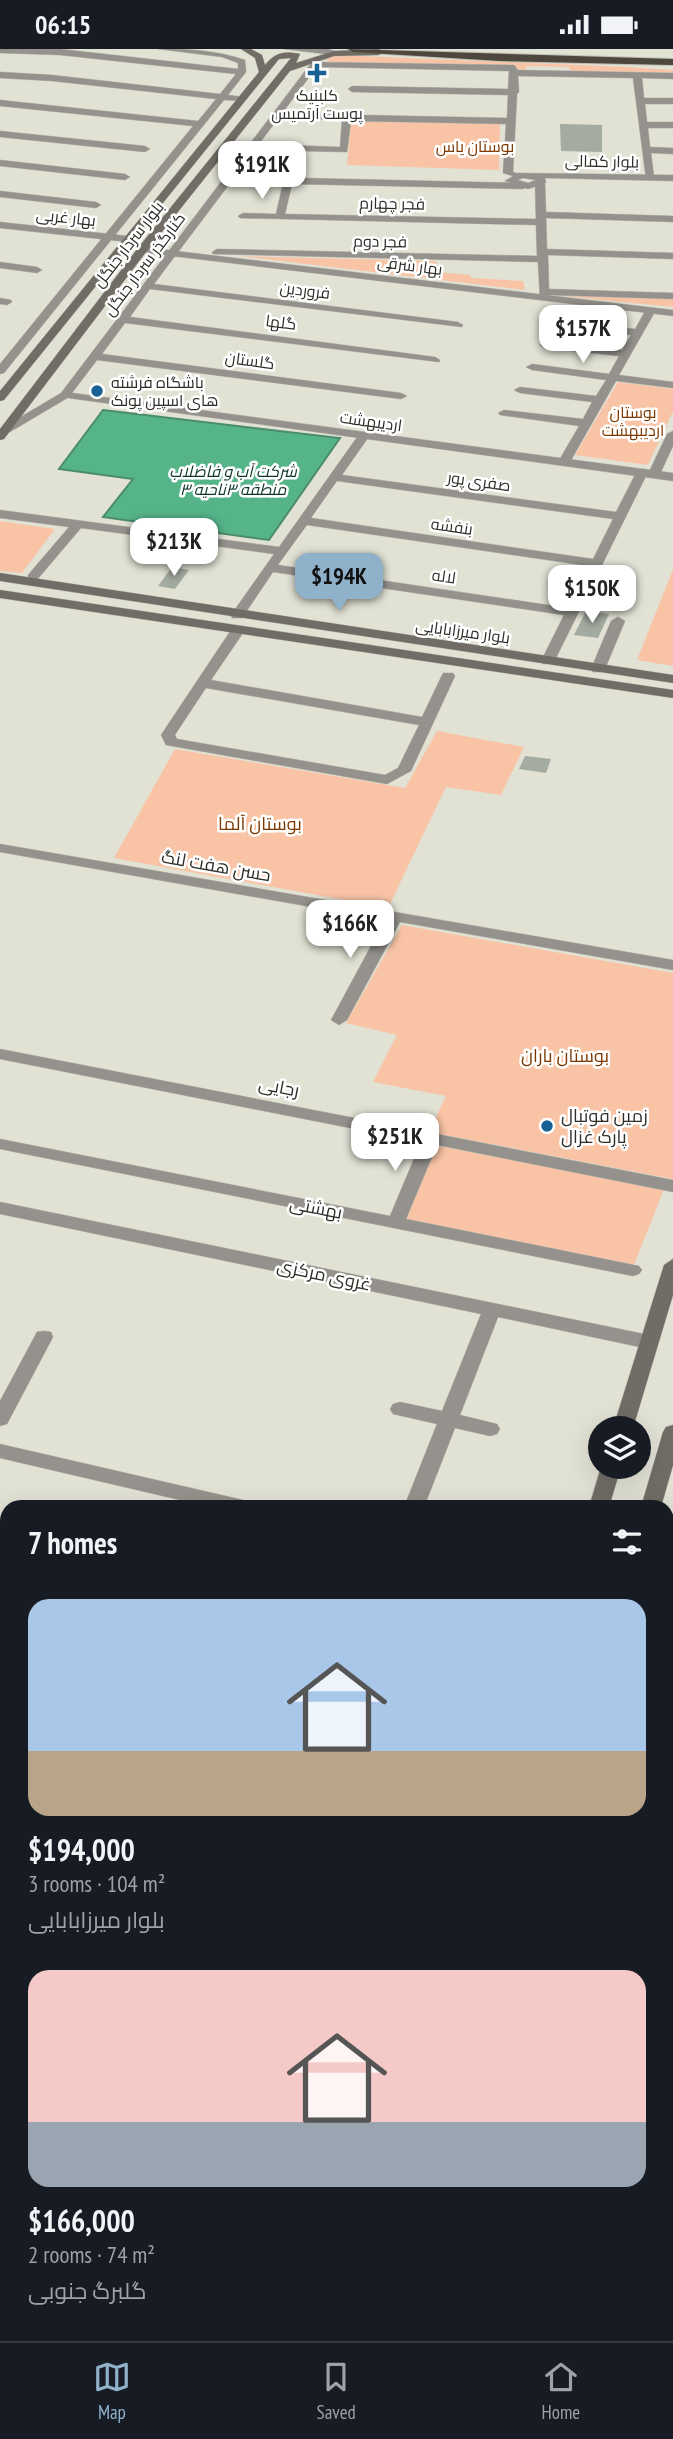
<!DOCTYPE html>
<html lang="en">
<head>
<meta charset="utf-8">
<style>
	:root { --surface:#171b24; --page:#20242c; --text:#f1f3f6; --muted:#9ea1a6; --line:#363941; --accent:#8fb1ca }
	body { margin:0; font-family:"PT Sans Narrow",Cairo,sans-serif; background:var(--page); color:var(--text); height:100vh; display:flex; flex-direction:column; font-size:26px; white-space:nowrap }
	* { box-sizing:border-box; margin:0 }
	p { font-size:23px; color:var(--muted) }
	.icon { flex:none; width:38px; height:38px; fill:none; stroke:currentColor; stroke-width:2; stroke-linecap:round; stroke-linejoin:round }
	.map { position:relative; flex:1; overflow:hidden }
	.side { position:absolute; left:0px; top:1451px; width:674px; height:842px; display:flex; flex-direction:column; background:var(--surface); border-radius:21px 21px 0 0; box-shadow:0 7px 28px #0002 }
	.side>* { flex:none }
	.controls { position:absolute; left:588px; top:1367px; display:grid; gap:14px }
	.controls a { display:grid; place-items:center; width:63px; height:63px; border-radius:50%; background:var(--surface); box-shadow:0 7px 28px #0002; font-size:35px }
	.price { position:absolute; translate:-50% -60px; padding:0 16px; border-radius:14px; background:#fff; color:#222; font-size:23px; line-height:46px; filter:drop-shadow(0 2px 4px #0008) }
	.price::after { content:''; position:absolute; left:50%; top:42px; width:21px; height:16px; margin-left:-10px; background:inherit; clip-path:polygon(0 0,100% 0,50% 100%) }
	.price.current { background:var(--accent); color:#111 }
	ul { padding:0; list-style:none }
	li { display:grid; align-content:center; gap:14px; height:371px; padding:0 28px }
	li span { display:grid; place-items:center; height:217px; border-radius:21px; color:#555 }
	li>.icon { margin-inline-start:auto }
	span .icon { width:126px; height:126px; fill:#fffc; stroke-width:1 }
	li b { font-size:30px }
	h2 { display:flex; justify-content:space-between; align-items:center; height:84px; padding:0 28px; font-size:30px }
	.status { display:flex; justify-content:space-between; align-items:center; height:49px; padding:0 35px; background:var(--surface); direction:ltr }
	.status svg { height:19px; fill:currentColor }
	.menu { display:flex; justify-content:space-around; align-items:center; height:98px; border-top:2px solid var(--line); background:var(--surface); font-size:19px; color:var(--muted) }
	.menu a { display:grid; justify-items:center; gap:4px }
	.menu .current { color:var(--accent) }
	.map>svg:first-child { display:block }
</style>
</head>
<body>
<div class="status"><b>06:15</b><svg viewBox="0 0 49 12"><path d="M0 12V9h3v3zM5 12V6h3v6zM10 12V3h3v9zM15 12V0h3v12zM26 1h20v11H26zM47 4h2v5h-2z"/></svg></div>
<div class="map">
<svg width="673" height="2292" viewBox="0 0 673 2292">
	<rect width="100%" height="100%" fill="#e1e1d4"/>
	<path fill="#f9c4a6" d="M 337,6 L 626,18 L 673,21 L 673,25 L 571,23 L 569,18 L 527,17 L 525,22 L 512,18 L 353,14 L 330,13 L 322,8 Z
		M 351,72 L 500,74 L 499,121 L 347,116 Z
		M 239,207 L 436,212 L 438,223 L 470,226 L 471,229 L 523,232 L 525,241 Z
		M 554,245 L 673,248 L 673,258 L 552,246 Z
		M 618,333 L 673,340 L 673,362 L 648,416 L 575,406 Z
		M 0,472 L 55,480 L 22,524 L 0,522 Z
		M 673,520 L 673,617 L 637,611 L 672,523 Z
		M 437,682 L 524,698 L 501,746 L 446,738 L 388,859 L 114,809 L 175,700 L 405,739 Z
		M 402,876 L 673,924 L 673,1130 L 429,1083 L 446,1047 L 373,1033 L 397,986 L 346,974 Z
		M 435,1096 L 664,1140 L 634,1216 L 402,1171 Z"/>
	<path fill="#56b489" stroke="#4a8c6c" stroke-width="2" d="M 103,361 L 339,389 L 340,389 L 269,491 L 103,468 L 133,430 L 59,420 Z"/>
	<path fill="#a4aba0" d="M 560,75 L 602,76 L 602,103 L 561,102 Z
		M 172,518 L 189,521 L 175,540 L 158,537 Z
		M 586,562 L 609,565 L 598,589 L 574,586 Z
		M 525,707 L 551,710 L 546,724 L 519,720 Z"/>
	<g fill="none" stroke-linecap="round" stroke-linejoin="round">
		<g stroke="#bdbdb2" stroke-width="1">
			<path id="minor" d="M 0,0 L 60,0 L 238,20 L 238,14 L 222,8 L 158,0 C 188,0 216,1 245,11 L 246,23 L 228,46 L 244,48 L 244,52 L 224,51 L 4,324 L 0,325 L 0,315 L 193,77 L 0,57 L 0,51 L 198,72 L 216,50 L 52,32 L 0,29 L 0,23 L 52,26 L 220,45 L 236,25 L 60,6 L 0,4 Z
				M 284,0 L 328,0 L 338,3 L 334,6 Z
				M 312,13 L 514,16 L 518,21 L 673,24 L 673,30 L 642,29 L 644,49 L 673,49 L 673,55 L 645,55 L 647,73 L 673,73 L 673,79 L 648,79 L 650,98 L 673,99 L 673,105 L 651,104 L 654,128 L 646,130 L 633,29 L 518,27 L 519,43 L 517,45 L 513,123 L 519,125 L 519,129 L 503,124 L 506,75 L 351,72 L 347,103 L 255,101 L 154,235 L 458,273 L 463,276 L 462,278 L 150,240 L 130,268 L 435,308 L 440,311 L 439,313 L 125,274 L 102,305 L 401,344 L 407,347 L 401,350 L 97,311 L 69,348 L 10,383 L 2,383 L 2,379 L 61,344 ZM 317,18 L 509,22 L 508,40 L 352,37 L 348,40 L 352,43 L 508,46 L 507,69 L 312,65 L 309,66 L 309,70 L 342,71 L 340,98 L 259,95 Z
				M 0,82 L 145,97 L 150,100 L 145,103 L 0,88 Z
				M 0,111 L 125,125 L 130,128 L 125,131 L 0,117 Z
				M 258,128 L 523,134 L 528,137 L 523,140 L 292,135 L 285,165 L 536,170 L 535,135 L 540,132 L 545,135 L 546,163 L 673,167 L 673,173 L 546,169 L 547,200 L 673,204 L 673,210 L 548,206 L 549,240 L 673,244 L 673,250 L 549,246 L 548,250 L 540,250 L 538,213 L 213,205 L 212,203 L 217,200 L 537,207 L 536,176 L 240,169 L 238,167 L 243,164 L 276,165 L 283,134 L 255,133 L 255,129 Z
				M 0,142 L 96,153 L 101,156 L 96,159 L 0,148 Z
				M 0,213 L 37,218 L 42,221 L 37,224 L 0,219 Z
				M 0,249 L 11,251 L 12,253 L 7,256 L 0,255 Z
				M 647,259 L 656,261 L 619,326 L 673,333 L 673,339 L 616,332 L 570,413 L 564,417 L 558,413 L 579,377 L 500,366 L 498,364 L 504,361 L 583,370 L 592,353 L 520,344 L 514,341 L 520,338 L 596,347 L 606,331 L 532,321 L 526,318 L 532,315 L 609,325 L 619,307 L 545,299 L 540,296 L 545,293 L 622,301 L 631,286 L 556,278 L 551,275 L 556,272 L 635,280 Z
				M 673,382 L 673,397 L 660,425 L 650,428 L 648,425 L 667,385 Z
				M 364,383 L 370,386 L 342,426 L 616,463 L 638,420 L 646,420 L 648,423 L 553,615 L 543,615 L 541,612 L 564,566 L 273,523 L 242,569 L 232,569 L 231,566 L 274,505 L 81,479 L 36,532 L 28,532 L 28,526 L 69,478 L 0,469 L 0,461 L 279,498 L 360,384 ZM 337,432 L 613,470 L 593,510 L 311,469 ZM 307,476 L 589,517 L 568,559 L 278,516 Z
				M 618,568 L 625,572 L 605,620 L 603,623 L 593,623 L 591,620 L 611,572 Z
				M 238,577 L 245,581 L 211,631 L 422,668 L 443,624 L 453,624 L 455,627 L 411,722 L 387,735 L 166,696 L 161,686 L 233,578 ZM 206,639 L 419,676 L 398,719 L 385,726 L 177,690 L 175,686 Z
				M 0,795 L 673,911 L 673,921 L 400,873 L 347,971 L 339,976 L 331,971 L 385,871 L 0,803 Z
				M 0,1000 L 673,1131 L 673,1143 L 437,1096 L 406,1170 L 639,1217 L 642,1221 L 639,1225 L 633,1227 L 0,1100 L 0,1090 L 390,1167 L 421,1093 L 0,1010 Z
				M 0,1153 L 649,1286 L 656,1288 L 658,1293 L 656,1298 L 649,1300 L 498,1268 L 460,1366 L 497,1375 L 500,1380 L 497,1385 L 490,1387 L 455,1379 L 424,1458 L 404,1458 L 437,1375 L 393,1365 L 390,1360 L 393,1355 L 400,1353 L 442,1362 L 481,1265 L 0,1165 Z
				M 44,1282 L 51,1283 L 53,1288 L 7,1375 L 0,1377 L 0,1352 L 37,1283 Z
				M 0,1395 L 243,1451 L 250,1453 L 253,1458 L 210,1458 L 0,1409 Z
				M 0,1510 L 7,1512 L 7,1528 L 0,1526 Z
				M 0,1881 L 7,1883 L 7,1903 L 0,1901 Z
				M 0,2062 L 7,2064 L 7,2086 L 0,2084 Z
				M 0,2274 L 7,2276 L 7,2286 L 24,2286 L 27,2292 L 0,2292 Z"/>
		</g>
		<g stroke="#bdbdb2" stroke-width="1">
			<path id="tertiary" d="M 518,124 L 673,126 L 673,132 L 545,129 L 546,134 L 528,140 L 505,132 ZM 523,129 L 536,131 L 528,134 L 518,131 Z
				M 0,173 L 128,187 L 133,190 L 128,193 L 0,179 Z
				M 142,198 L 673,261 L 673,267 L 138,203 L 137,201 Z
				M 65,343 L 673,424 L 673,432 L 61,348 L 59,346 Z
				M 667,2229 L 673,2231 L 673,2257 L 667,2255 Z
				M 667,2262 L 673,2264 L 673,2290 L 661,2286 L 667,2286 Z"/>
		</g>
		<g stroke="#bdbdb2" stroke-width="1">
			<path id="secondary" d="M 241,0 L 251,0 L 262,6 L 265,16 C 276,3 284,2 300,5 L 296,14 L 334,2 L 379,0 L 383,3 L 379,6 L 334,7 L 290,22 L 146,203 L 4,390 L 0,391 L 0,380 L 138,199 L 291,9 L 279,10 L 4,351 L 0,352 L 0,342 L 259,23 L 255,9 Z
				M 0,524 L 673,626 L 673,634 L 0,532 Z
				M 0,541 L 673,641 L 673,649 L 0,549 Z
				M 673,1210 L 673,1246 L 633,1379 L 613,1379 L 664,1216 Z
				M 673,1376 L 673,1416 L 661,1458 L 641,1458 L 663,1383 L 666,1378 Z
				M 601,1418 L 621,1418 L 609,1458 L 589,1458 Z
				M 0,1660 L 7,1662 L 7,1680 L 0,1678 Z
				M 0,1702 L 7,1704 L 7,1722 L 0,1720 Z
				M 667,1826 L 673,1828 L 673,1848 L 667,1846 Z
				M 667,1863 L 673,1864 L 673,1884 L 667,1883 Z
				M 335,2286 L 361,2286 L 359,2292 L 333,2292 Z
				M 402,2286 L 428,2286 L 426,2292 L 400,2292 Z"/>
		</g>
		<g stroke="#bdbdb2" stroke-width="2">
			<path id="trunk" d="M 348,0 L 673,10 L 673,16 L 500,12 L 353,3 Z"/>
		</g>
		<use href="#minor" fill="#95928d" fill-rule="evenodd"/>
		<use href="#tertiary" fill="#95928d" fill-rule="evenodd"/>
		<use href="#secondary" fill="#716d66" fill-rule="evenodd"/>
		<use href="#trunk" fill="#4d473e" fill-rule="evenodd"/>
	</g>
	<g fill="#186194" stroke="#fff" stroke-width="2.5">
		<path d="M313.5 13.5h7v7h7v7h-7v7h-7v-7h-7v-7h7z"/>
		<circle cx="97" cy="342" r="7"/>
		<circle cx="547" cy="1077" r="7"/>
	</g>
	<g text-anchor="middle" stroke-width="5" stroke-linejoin="round" paint-order="stroke">
		<g font-size="16" fill="#2e2d28" stroke="#fff">
			<text x="317" y="52">کلینیک<tspan x="317" dy="18">پوست آرتمیس</tspan></text>
			<text x="111" y="339" text-anchor="start">باشگاه فرشته<tspan x="111" dy="18">های اسپین پونک</tspan></text>
		</g>
		<g font-size="16" fill="#7d3800" stroke="#fff">
			<text x="475" y="103">بوستان یاس</text>
			<text x="633" y="369">بوستان<tspan x="633" dy="18">اردیبهشت</tspan></text>
		</g>
		<g font-size="16" fill="#2e2d28" stroke="#fff">
			<text transform="translate(602 112) rotate(1)" y="6">بلوار کمالی</text>
			<text transform="translate(392 154) rotate(1)" y="6">فجر چهارم</text>
			<text transform="translate(66 168) rotate(6)" y="6">بهار غربی</text>
			<text transform="translate(380 192) rotate(1)" y="6">فجر دوم</text>
			<text transform="translate(128 195) rotate(-52)" y="6">بلوار سردار جنگل</text>
			<text transform="translate(144 215) rotate(-53)" y="6">کنارگذر سردار جنگل</text>
			<text transform="translate(410 216) rotate(7)" y="6">بهار شرقی</text>
			<text transform="translate(305 241) rotate(7)" y="6">فروردین</text>
			<text transform="translate(281 273) rotate(7)" y="6">گلها</text>
			<text transform="translate(250 311) rotate(8)" y="6">گلستان</text>
			<text transform="translate(371 372) rotate(8)" y="6">اردیبهشت</text>
			<text transform="translate(479 432) rotate(8)" y="6">صفری پور</text>
			<text transform="translate(452 477) rotate(8)" y="6">بنفشه</text>
			<text transform="translate(444 527) rotate(8)" y="6">لاله</text>
			<text transform="translate(463 582) rotate(8)" y="6">بلوار میرزابابایی</text>
		</g>
		<g font-size="16" font-style="italic" fill="#0c3625" stroke="#fff">
			<text x="233" y="428">شرکت آب و فاضلاب<tspan x="233" dy="18">منطقه ۳ناحیه ۳</tspan></text>
		</g>
		<g font-size="18" fill="#7d3800" stroke="#fff">
			<text x="260" y="781">بوستان آلما</text>
			<text x="565" y="1013">بوستان باران</text>
		</g>
		<g font-size="18" fill="#2e2d28" stroke="#fff">
			<text transform="translate(216 817) rotate(10)" y="6">حسن هفت لنگ</text>
			<text transform="translate(279 1038) rotate(11)" y="6">رجایی</text>
			<text transform="translate(316 1159) rotate(11)" y="6">بهشتی</text>
			<text transform="translate(324 1226) rotate(12)" y="6">غروی مرکزی</text>
		</g>
		<g font-size="18" fill="#2e2d28" stroke="#fff" text-anchor="start">
			<text x="561" y="1073">زمین فوتبال<tspan x="561" dy="21">پارک غزال</tspan></text>
		</g>
	</g>
</svg>
<div class="controls">
<a><svg class="icon" aria-label="layers" viewBox="0 0 24 24"><path d="M12 4l9 5-9 5-9-5zM3 14l9 5 9-5"/></svg></a>
</div>
<b class="price" style="left:262px;top:152px">$191K</b>
<b class="price" style="left:583px;top:316px">$157K</b>
<b class="price" style="left:174px;top:529px">$213K</b>
<b class="price current" style="left:339px;top:564px">$194K</b>
<b class="price" style="left:592px;top:576px">$150K</b>
<b class="price" style="left:350px;top:911px">$166K</b>
<b class="price" style="left:395px;top:1124px">$251K</b>
<section class="side">
<h2>7 homes<svg class="icon" aria-label="filters" viewBox="0 0 24 24"><path d="M4 7h16M4 17h16"/><circle cx="9" cy="7" r="2"/><circle cx="15" cy="17" r="2"/></svg></h2>
<ul>
<li><span style="background:linear-gradient(#a9c7e8 70%,#b9a48a 0)"><svg class="icon" aria-label="home" viewBox="0 0 24 24"><path d="M3 11l9-7 9 7M6 9v11h12V9"/></svg></span><div><b>$194,000</b><p>3 rooms · 104 m²</p><p>بلوار میرزابابایی</p></div></li>
<li><span style="background:linear-gradient(#f6c9c9 70%,#9aa5b1 0)"><svg class="icon" aria-label="home" viewBox="0 0 24 24"><path d="M3 11l9-7 9 7M6 9v11h12V9"/></svg></span><div><b>$166,000</b><p>2 rooms · 74 m²</p><p>گلبرگ جنوبی</p></div></li>
</ul>
</section>
</div>
<nav class="menu">
<a class="current"><svg class="icon" aria-label="map" viewBox="0 0 24 24"><path d="M3 6l6-2 6 2 6-2v14l-6 2-6-2-6 2zM9 4v14M15 6v14"/></svg>Map</a>
<a><svg class="icon" aria-label="saved" viewBox="0 0 24 24"><path d="M7 4h10v16l-5-4-5 4z"/></svg>Saved</a>
<a><svg class="icon" aria-label="home" viewBox="0 0 24 24"><path d="M3 11l9-7 9 7M6 9v11h12V9"/></svg>Home</a>
</nav>
</body>
</html>
